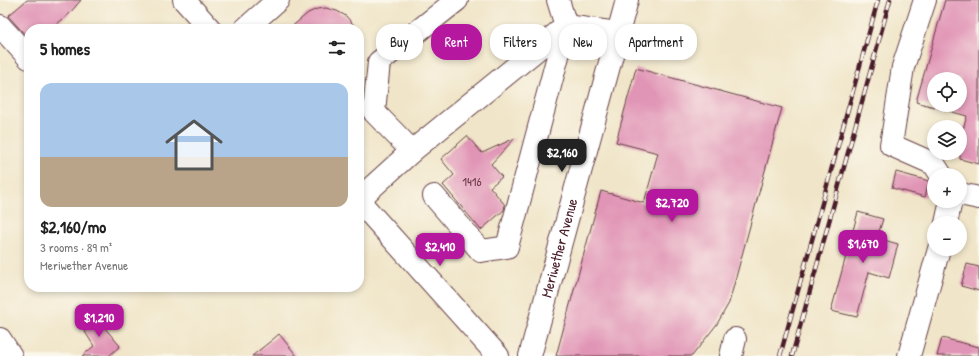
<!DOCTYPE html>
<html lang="en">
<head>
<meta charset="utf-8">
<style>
	:root { --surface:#fff; --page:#f6f6f6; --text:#222; --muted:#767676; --accent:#b5179e }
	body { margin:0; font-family:"Patrick Hand",sans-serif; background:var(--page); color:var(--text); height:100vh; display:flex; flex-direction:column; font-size:15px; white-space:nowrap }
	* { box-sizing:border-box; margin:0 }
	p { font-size:13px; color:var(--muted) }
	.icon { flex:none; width:22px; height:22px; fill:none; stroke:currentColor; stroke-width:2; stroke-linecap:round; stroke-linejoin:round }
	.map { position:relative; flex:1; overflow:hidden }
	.drawer { position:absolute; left:24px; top:24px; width:340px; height:268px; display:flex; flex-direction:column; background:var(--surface); border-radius:16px; box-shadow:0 2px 6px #0003 }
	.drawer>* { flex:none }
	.banner { position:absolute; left:376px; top:24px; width:380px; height:36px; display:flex; gap:8px }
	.buttons { position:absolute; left:927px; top:72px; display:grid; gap:8px }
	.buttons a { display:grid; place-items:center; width:40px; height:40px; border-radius:50%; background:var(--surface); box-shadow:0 2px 6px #0003; font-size:20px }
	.price { position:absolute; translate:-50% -34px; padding:0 9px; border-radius:8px; background:var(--accent); color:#fff; font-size:13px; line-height:26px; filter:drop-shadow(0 1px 2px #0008) }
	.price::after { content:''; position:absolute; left:50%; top:24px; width:12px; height:9px; margin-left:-6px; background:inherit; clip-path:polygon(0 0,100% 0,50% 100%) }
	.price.current { background:#222; color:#fff }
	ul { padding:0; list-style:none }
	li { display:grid; align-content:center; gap:8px; height:212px; padding:0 16px }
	li span { display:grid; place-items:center; height:124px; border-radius:12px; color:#555 }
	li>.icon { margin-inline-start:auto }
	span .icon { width:72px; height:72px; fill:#fffc; stroke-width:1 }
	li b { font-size:17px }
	h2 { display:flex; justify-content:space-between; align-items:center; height:48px; padding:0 16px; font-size:17px }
	.chip { padding:0 14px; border-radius:16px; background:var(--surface); box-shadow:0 2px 6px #0003; font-size:14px; line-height:36px }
	.chip.current { background:var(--accent); color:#fff }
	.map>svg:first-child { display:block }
</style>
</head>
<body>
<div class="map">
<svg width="979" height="356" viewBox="0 0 979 356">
	<rect width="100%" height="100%" fill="#fbf7ec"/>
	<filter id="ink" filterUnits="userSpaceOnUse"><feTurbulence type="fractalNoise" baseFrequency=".025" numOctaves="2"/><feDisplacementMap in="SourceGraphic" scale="8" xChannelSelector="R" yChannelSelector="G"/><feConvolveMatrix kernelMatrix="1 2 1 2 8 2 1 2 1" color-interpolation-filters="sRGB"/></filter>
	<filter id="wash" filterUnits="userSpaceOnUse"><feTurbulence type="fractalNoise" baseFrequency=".012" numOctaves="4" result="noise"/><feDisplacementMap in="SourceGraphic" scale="16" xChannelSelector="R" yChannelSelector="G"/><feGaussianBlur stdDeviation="0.9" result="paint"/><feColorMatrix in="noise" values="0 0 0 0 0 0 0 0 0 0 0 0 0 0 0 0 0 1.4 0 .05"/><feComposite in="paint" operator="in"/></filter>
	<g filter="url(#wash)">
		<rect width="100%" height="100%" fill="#f0e5c8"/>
		<g id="blocks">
			<path fill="#e195b6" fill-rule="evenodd" d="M 27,0 L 81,0 L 69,14 L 51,29 L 29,29 L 29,39 L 8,16 Z
				M 945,0 L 979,0 L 979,164 L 960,159 L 960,139 L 967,116 L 916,102 ZM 934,79 L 960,79 L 960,105 L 934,105 Z
				M 326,8 L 337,11 L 346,16 L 357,29 L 289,29 L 308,13 L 317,9 Z
				M 636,68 L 782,108 L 729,303 L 717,324 L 692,356 L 556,356 L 601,191 L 644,203 L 658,153 L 616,142 Z
				M 467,136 L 482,153 L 515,138 L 491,164 L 502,177 L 490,187 L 505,205 L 504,210 L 481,230 L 443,185 L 454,175 L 441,159 Z
				M 896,172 L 929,181 L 925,197 L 892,188 Z
				M 858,212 L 883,219 L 877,238 L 898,244 L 889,278 L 869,272 L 857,317 L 831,311 Z
				M 967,264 L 979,267 L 979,291 L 961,286 Z
				M 94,315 L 120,346 L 109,356 L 82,356 L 94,346 L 80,324 Z
				M 279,334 L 297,356 L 252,356 L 272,340 Z
				M 942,338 L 979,347 L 979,356 L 937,356 Z"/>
		</g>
	</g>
	<g filter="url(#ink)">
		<use href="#blocks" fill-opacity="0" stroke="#633d43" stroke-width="1"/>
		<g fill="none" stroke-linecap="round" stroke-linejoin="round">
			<g stroke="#633d43" stroke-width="24">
				<g id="minor">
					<path d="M 184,0 L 210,29"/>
					<path d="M 925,0 L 903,67 L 891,145 L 934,164 L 941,175"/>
					<path d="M 0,26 L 29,58"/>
					<path d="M 245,29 L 278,0"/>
					<path d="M 412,151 L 374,112 L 379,62 L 457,0"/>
					<path d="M 960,194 L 979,198"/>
					<path d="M 434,196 L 481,251 L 507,247 L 566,26 L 558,0"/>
					<path d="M 359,199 L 412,151 L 566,26 L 618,33"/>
					<path d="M 359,201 L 498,356"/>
					<path d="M 946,223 L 951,201"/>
					<path d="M 0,339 L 11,356"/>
					<path id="s1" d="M 530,356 L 627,0"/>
					<path d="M 731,356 L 735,339"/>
					<path d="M 909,356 L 939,249"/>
				</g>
			</g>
			<use href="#minor" stroke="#fff" stroke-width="22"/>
			<g stroke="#4a1f2b" stroke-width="4.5">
				<path id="rail" d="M 780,356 L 878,0
					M 792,356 L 890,0"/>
			</g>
			<use href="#rail" stroke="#fbf7ec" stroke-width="3" stroke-dasharray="9" stroke-linecap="butt"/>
		</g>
	</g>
	<g text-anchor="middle" stroke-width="4" stroke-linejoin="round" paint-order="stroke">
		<g font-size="13" fill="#703c4e">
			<text x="472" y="186">1416</text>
		</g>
		<g font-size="15" fill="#4a1f2b" stroke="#fbf7ec">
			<text dy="5" stroke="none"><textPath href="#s1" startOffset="112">Meriwether Avenue</textPath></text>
		</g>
	</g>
</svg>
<div class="buttons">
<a><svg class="icon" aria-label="locate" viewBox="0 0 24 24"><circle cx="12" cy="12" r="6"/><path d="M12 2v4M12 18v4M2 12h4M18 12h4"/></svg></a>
<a><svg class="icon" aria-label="layers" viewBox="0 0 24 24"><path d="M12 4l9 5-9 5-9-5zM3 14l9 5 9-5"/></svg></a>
<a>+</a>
<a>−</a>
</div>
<b class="price current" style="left:562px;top:173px">$2,160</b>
<b class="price" style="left:672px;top:223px">$2,720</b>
<b class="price" style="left:863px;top:264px">$1,670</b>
<b class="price" style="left:440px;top:267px">$2,410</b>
<b class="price" style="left:99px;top:338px">$1,210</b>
<div class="banner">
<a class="chip">Buy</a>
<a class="chip current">Rent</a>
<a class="chip">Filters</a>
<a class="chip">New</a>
<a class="chip">Apartment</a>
</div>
<section class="drawer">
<h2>5 homes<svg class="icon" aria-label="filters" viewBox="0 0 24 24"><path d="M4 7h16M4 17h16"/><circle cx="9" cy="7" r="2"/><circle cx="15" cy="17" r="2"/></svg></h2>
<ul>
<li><span style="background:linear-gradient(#a9c7e8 60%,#b9a48a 0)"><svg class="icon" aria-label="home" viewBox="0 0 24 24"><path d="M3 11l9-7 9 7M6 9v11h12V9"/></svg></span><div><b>$2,160/mo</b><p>3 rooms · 89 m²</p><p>Meriwether Avenue</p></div></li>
</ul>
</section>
</div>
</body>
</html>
